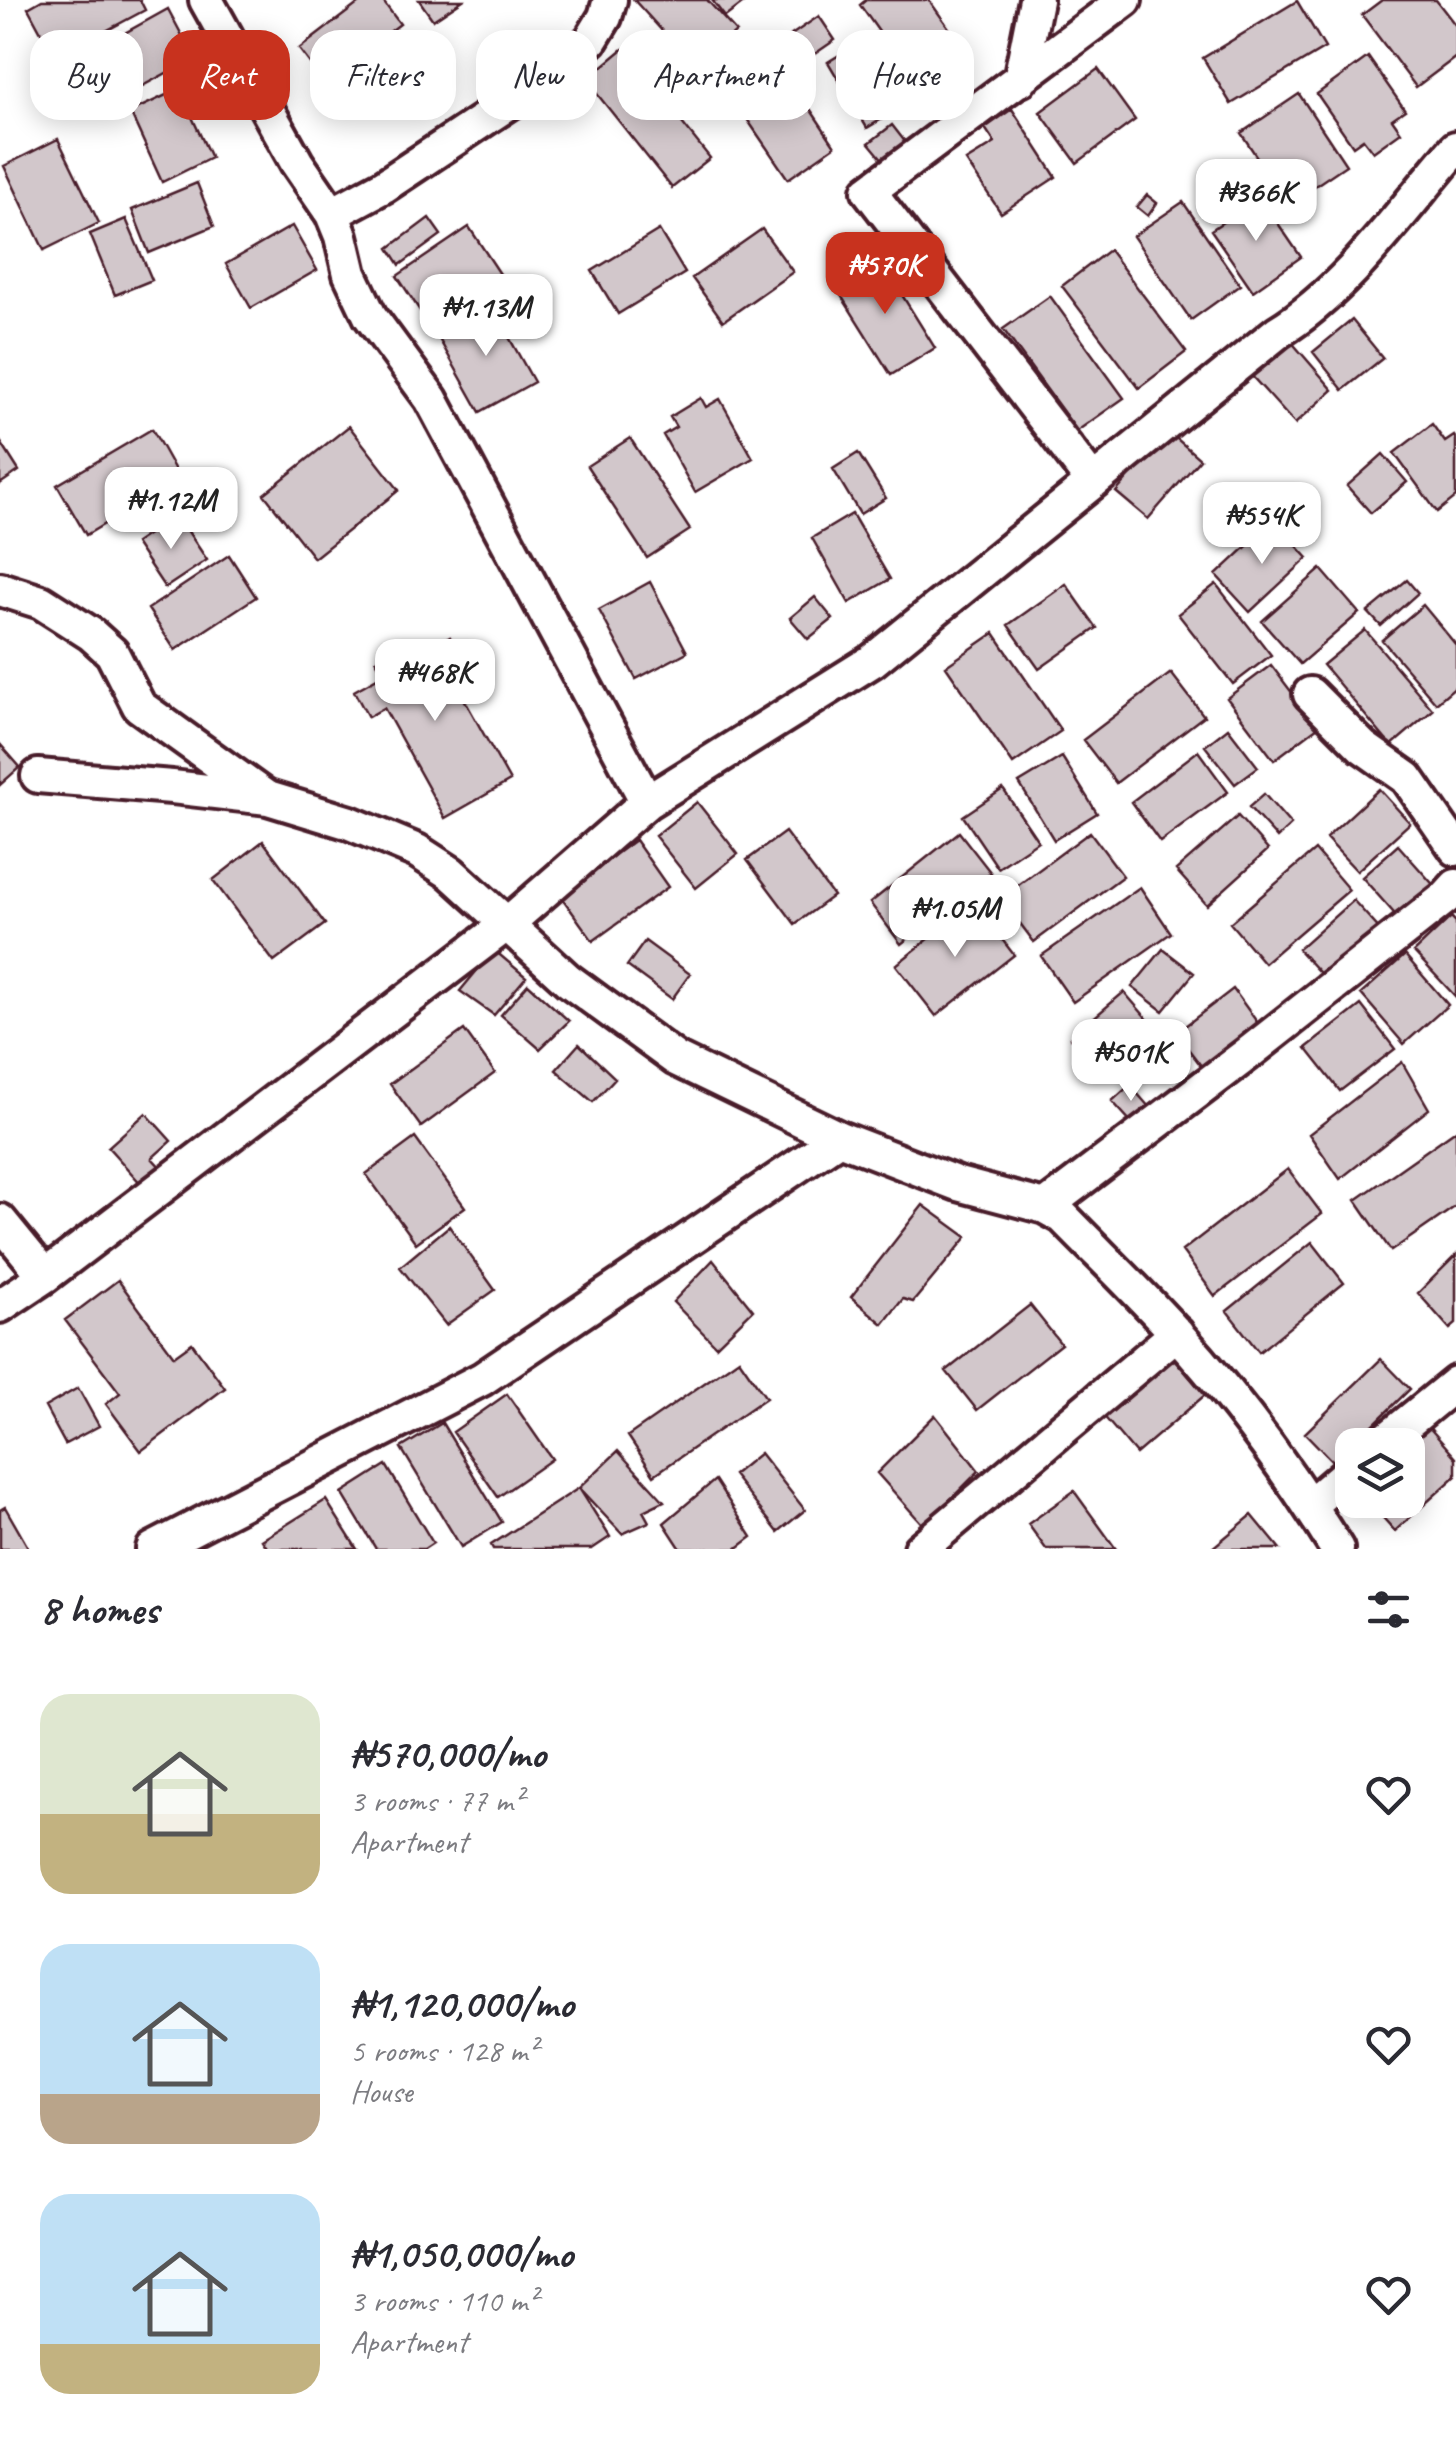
<!DOCTYPE html>
<html lang="en">
<head>
<meta charset="utf-8">
<style>
	:root { --surface:#fff; --page:#f7f7f7; --text:#2b2b33; --muted:#7c7c81; --accent:#c8321e }
	body { margin:0; font-family:Caveat,sans-serif; background:var(--page); color:var(--text); height:100vh; display:flex; flex-direction:column; font-size:38px; white-space:nowrap }
	* { box-sizing:border-box; margin:0 }
	p { font-size:32px; color:var(--muted) }
	.icon { flex:none; width:55px; height:55px; fill:none; stroke:currentColor; stroke-width:2; stroke-linecap:round; stroke-linejoin:round }
	.map { position:relative; height:1549px; overflow:hidden }
	.side { display:flex; flex-direction:column; background:var(--surface); flex:1 }
	.side>* { flex:none }
	.hud { position:absolute; left:30px; top:30px; width:1398px; height:90px; display:flex; gap:20px }
	.controls { position:absolute; left:1335px; top:1428px; display:grid; gap:20px }
	.controls a { display:grid; place-items:center; width:90px; height:90px; border-radius:20px; background:var(--surface); box-shadow:0 5px 25px #0003; font-size:50px }
	.price { position:absolute; translate:-50% -85px; padding:0 22px; border-radius:20px; background:#fff; color:#222; font-size:32px; line-height:65px; filter:drop-shadow(0 2px 5px #0008) }
	.price::after { content:''; position:absolute; left:50%; top:60px; width:30px; height:22px; margin-left:-15px; background:inherit; clip-path:polygon(0 0,100% 0,50% 100%) }
	.price.on { background:var(--accent); color:#fff }
	ul { padding:0; list-style:none }
	li { display:flex; align-items:center; gap:30px; height:250px; padding:0 40px }
	li span { display:grid; place-items:center; flex:none; width:280px; height:200px; border-radius:30px; color:#555 }
	li>.icon { margin-inline-start:auto }
	span .icon { width:120px; height:120px; fill:#fffc; stroke-width:1 }
	li b { font-size:42px }
	h2 { display:flex; justify-content:space-between; align-items:center; height:120px; padding:0 40px; font-size:42px }
	.chip { padding:0 35px; border-radius:30px; background:var(--surface); box-shadow:0 5px 25px #0003; font-size:35px; line-height:90px }
	.chip.on { background:var(--accent); color:#fff }
	.map>svg:first-child { display:block }
</style>
</head>
<body>
<div class="map">
<svg width="1456" height="1549" viewBox="0 0 1456 1549">
	<rect width="100%" height="100%" fill="#fff"/>
	<filter id="ink" filterUnits="userSpaceOnUse"><feTurbulence type="fractalNoise" baseFrequency=".01" numOctaves="2"/><feDisplacementMap in="SourceGraphic" scale="20" xChannelSelector="R" yChannelSelector="G"/><feConvolveMatrix kernelMatrix="1 2 1 2 8 2 1 2 1" color-interpolation-filters="sRGB"/></filter>
	<g filter="url(#ink)">
		<path fill="#d2c7cb" stroke="#4a1f2b" stroke-width="2.5" d="M 42,0 L 140,0 L 145,10 L 55,58 L 28,8 Z
			M 363,0 L 382,0 L 400,24 L 324,82 L 299,49 Z
			M 419,0 L 463,0 L 433,20 Z
			M 634,0 L 707,0 L 736,32 L 696,68 Z
			M 712,0 L 745,0 L 746,1 L 725,17 Z
			M 866,0 L 929,0 L 971,59 L 923,94 L 860,5 Z
			M 1382,0 L 1436,0 L 1456,26 L 1456,57 L 1416,87 L 1362,15 Z
			M 1297,1 L 1325,48 L 1231,104 L 1203,58 Z
			M 168,9 L 194,58 L 122,97 L 96,49 Z
			M 819,16 L 835,40 L 800,64 L 784,40 Z
			M 875,33 L 915,99 L 867,128 L 828,62 Z
			M 623,49 L 710,158 L 672,188 L 586,80 Z
			M 1368,57 L 1405,110 L 1392,119 L 1401,132 L 1373,152 L 1363,139 L 1353,146 L 1317,94 Z
			M 778,61 L 835,146 L 788,179 L 730,94 Z
			M 1098,69 L 1135,120 L 1077,163 L 1040,112 Z
			M 179,89 L 211,158 L 162,182 L 130,112 Z
			M 1299,94 L 1346,165 L 1288,204 L 1241,133 Z
			M 1012,109 L 1056,177 L 1001,213 L 966,161 L 995,143 L 985,128 Z
			M 892,125 L 906,143 L 884,161 L 869,143 Z
			M 58,139 L 99,223 L 44,250 L 4,166 Z
			M 197,183 L 214,226 L 149,253 L 132,210 Z
			M 1147,195 L 1157,203 L 1148,216 L 1137,207 Z
			M 1260,197 L 1301,257 L 1253,291 L 1211,230 Z
			M 1183,202 L 1240,285 L 1191,320 L 1133,236 Z
			M 429,218 L 441,235 L 400,265 L 389,248 Z
			M 126,219 L 152,280 L 115,295 L 90,234 Z
			M 292,226 L 317,270 L 251,308 L 226,264 Z
			M 469,227 L 502,277 L 430,326 L 397,276 Z
			M 762,229 L 793,272 L 723,321 L 692,278 Z
			M 659,230 L 685,273 L 618,314 L 592,271 Z
			M 1109,250 L 1186,352 L 1139,388 L 1062,286 Z
			M 879,258 L 935,348 L 891,375 L 835,286 Z
			M 1050,296 L 1124,398 L 1077,431 L 1003,329 Z
			M 492,307 L 534,382 L 480,412 L 438,337 Z
			M 1352,320 L 1383,358 L 1343,390 L 1313,352 Z
			M 1289,339 L 1333,390 L 1295,424 L 1250,374 Z
			M 701,398 L 706,407 L 720,399 L 753,458 L 695,492 L 663,435 L 676,427 L 670,417 Z
			M 1432,424 L 1445,442 L 1454,436 L 1456,439 L 1456,497 L 1437,512 L 1394,453 Z
			M 349,426 L 399,490 L 314,558 L 264,494 Z
			M 152,429 L 180,479 L 86,535 L 57,485 Z
			M 1169,432 L 1200,459 L 1148,519 L 1116,492 Z
			M 630,438 L 690,530 L 647,558 L 587,466 Z
			M 0,441 L 19,471 L 0,484 Z
			M 858,453 L 886,498 L 860,514 L 833,469 Z
			M 1383,454 L 1407,482 L 1371,513 L 1347,486 Z
			M 852,514 L 890,579 L 849,603 L 812,538 Z
			M 177,515 L 207,560 L 165,588 L 135,543 Z
			M 1274,521 L 1308,558 L 1250,612 L 1216,575 Z
			M 229,555 L 256,597 L 175,650 L 148,609 Z
			M 1321,569 L 1359,613 L 1300,664 L 1262,621 Z
			M 1407,580 L 1418,593 L 1381,626 L 1368,612 Z
			M 650,582 L 687,652 L 636,679 L 599,610 Z
			M 1066,584 L 1097,628 L 1039,669 L 1008,625 Z
			M 1216,584 L 1271,655 L 1233,684 L 1178,614 Z
			M 815,597 L 833,619 L 808,639 L 790,618 Z
			M 1423,605 L 1456,645 L 1456,686 L 1436,703 L 1382,640 Z
			M 1365,630 L 1433,710 L 1391,746 L 1323,665 Z
			M 994,633 L 1061,731 L 1013,764 L 946,666 Z
			M 450,637 L 464,664 L 449,672 L 510,781 L 445,818 L 384,708 L 368,717 L 354,691 L 384,674 L 376,660 L 412,640 L 420,655 Z
			M 1271,665 L 1318,727 L 1274,760 L 1227,698 Z
			M 1171,673 L 1204,716 L 1116,783 L 1083,740 Z
			M 1228,728 L 1258,767 L 1235,784 L 1205,746 Z
			M 0,744 L 20,767 L 0,785 Z
			M 1198,751 L 1228,792 L 1160,842 L 1131,802 Z
			M 1062,757 L 1097,813 L 1054,840 L 1019,783 Z
			M 1003,789 L 1038,841 L 998,868 L 963,816 Z
			M 1379,789 L 1410,823 L 1357,871 L 1326,838 Z
			M 1264,794 L 1291,825 L 1277,838 L 1249,807 Z
			M 697,802 L 738,854 L 696,888 L 655,836 Z
			M 1238,816 L 1268,850 L 1207,905 L 1176,870 Z
			M 785,832 L 833,896 L 795,924 L 747,860 Z
			M 959,832 L 991,873 L 901,944 L 870,903 Z
			M 1090,832 L 1123,876 L 1034,942 L 1001,898 Z
			M 635,840 L 668,887 L 593,941 L 560,895 Z
			M 263,841 L 325,924 L 274,962 L 213,880 Z
			M 1398,845 L 1437,889 L 1401,921 L 1362,877 Z
			M 1315,850 L 1349,890 L 1264,963 L 1230,923 Z
			M 1140,887 L 1171,933 L 1073,1002 L 1041,956 Z
			M 1353,900 L 1382,932 L 1328,982 L 1298,949 Z
			M 974,903 L 1014,955 L 936,1016 L 896,965 Z
			M 1451,917 L 1456,922 L 1456,997 L 1414,952 Z
			M 645,941 L 690,974 L 672,999 L 627,966 Z
			M 1163,949 L 1194,973 L 1163,1011 L 1132,987 Z
			M 494,950 L 526,977 L 494,1015 L 460,991 Z
			M 1405,955 L 1448,1005 L 1404,1044 L 1361,994 Z
			M 528,984 L 569,1021 L 540,1049 L 501,1015 Z
			M 1233,989 L 1265,1033 L 1209,1076 L 1176,1033 Z
			M 1124,992 L 1156,1029 L 1100,1075 L 1070,1038 Z
			M 1361,1005 L 1395,1049 L 1340,1091 L 1306,1048 Z
			M 464,1030 L 495,1073 L 421,1127 L 390,1084 Z
			M 579,1044 L 615,1078 L 593,1102 L 556,1070 Z
			M 1402,1062 L 1429,1109 L 1340,1179 L 1309,1134 Z
			M 1130,1085 L 1150,1108 L 1132,1123 L 1112,1101 Z
			M 146,1113 L 171,1141 L 152,1158 L 162,1169 L 143,1186 L 108,1147 Z
			M 1456,1130 L 1456,1206 L 1391,1251 L 1356,1200 Z
			M 415,1138 L 465,1207 L 416,1243 L 366,1174 Z
			M 1288,1169 L 1322,1214 L 1215,1296 L 1182,1251 Z
			M 923,1205 L 967,1237 L 913,1302 L 903,1299 L 883,1324 L 851,1297 Z
			M 449,1226 L 495,1290 L 446,1325 L 400,1267 Z
			M 1312,1242 L 1344,1283 L 1259,1352 L 1227,1311 Z
			M 1456,1255 L 1456,1324 L 1450,1329 L 1418,1293 Z
			M 713,1260 L 753,1310 L 716,1346 L 673,1302 Z
			M 118,1280 L 174,1356 L 192,1343 L 225,1388 L 141,1451 L 106,1404 L 120,1393 L 65,1320 Z
			M 1030,1305 L 1061,1344 L 977,1410 L 946,1371 Z
			M 1170,1354 L 1205,1395 L 1136,1454 L 1102,1414 Z
			M 739,1359 L 766,1398 L 654,1475 L 628,1436 Z
			M 1381,1359 L 1410,1389 L 1334,1463 L 1305,1433 Z
			M 78,1388 L 99,1426 L 65,1444 L 45,1407 Z
			M 507,1394 L 552,1459 L 498,1497 L 453,1432 Z
			M 935,1415 L 979,1471 L 924,1526 L 877,1473 Z
			M 442,1423 L 502,1522 L 461,1547 L 401,1448 Z
			M 1426,1424 L 1456,1458 L 1456,1476 L 1395,1531 L 1367,1500 L 1408,1500 L 1408,1445 L 1403,1445 Z
			M 618,1451 L 664,1501 L 643,1511 L 649,1522 L 622,1534 L 579,1488 Z
			M 760,1453 L 805,1510 L 778,1532 L 733,1475 Z
			M 386,1465 L 433,1543 L 424,1549 L 376,1549 L 342,1493 Z
			M 715,1480 L 752,1537 L 736,1549 L 681,1549 L 664,1523 Z
			M 579,1488 L 610,1537 L 592,1549 L 493,1549 L 491,1545 Z
			M 1074,1491 L 1116,1549 L 1046,1549 L 1028,1524 Z
			M 326,1500 L 357,1549 L 268,1549 L 262,1540 Z
			M 5,1507 L 29,1549 L 0,1549 L 0,1510 Z
			M 1252,1515 L 1280,1549 L 1211,1549 Z"/>
		<g fill="none" stroke-linecap="round" stroke-linejoin="round">
			<g stroke="#4a1f2b" stroke-width="40">
				<path id="street" d="M 206,0 L 297,163 L 332,214 L 341,236 L 350,274 L 370,316 L 431,399 L 647,802
					M 1020,80 L 1036,0
					M 332,214 L 384,186 L 551,75 L 591,40 L 605,17 L 610,0
					M 1093,482 L 869,191 L 1125,0
					M 0,589 L 41,602 L 91,634 L 112,653 L 139,706 L 264,796
					M 1310,694 L 1363,747 L 1407,778 L 1456,849
					M 38,776 L 172,787 L 268,798 L 350,823 L 417,851 L 451,873 L 568,980 L 676,1059 L 839,1138 L 958,1184 L 1045,1207 L 1063,1217 C 1101,1256 1140,1293 1176,1333 C 1236,1399 1290,1473 1337,1549
					M 1045,1207 L 1246,1055 L 1445,898 L 1456,886
					M 0,1221 L 45,1276
					M 0,1306 L 45,1276 L 507,924 L 647,802 L 872,661 L 1278,332 C 1348,289 1402,210 1456,148
					M 1380,1445 L 1456,1383
					M 1310,1505 L 1352,1469
					M 153,1549 L 482,1379 L 839,1138
					M 920,1549 L 1177,1333"/>
			</g>
			<use href="#street" stroke="#fff" stroke-width="32"/>
		</g>
	</g>
</svg>
<div class="controls">
<a><svg class="icon" aria-label="layers" viewBox="0 0 24 24"><path d="M12 4l9 5-9 5-9-5zM3 14l9 5 9-5"/></svg></a>
</div>
<b class="price" style="left:1256px;top:244px">₦366K</b>
<b class="price on" style="left:885px;top:317px">₦570K</b>
<b class="price" style="left:486px;top:359px">₦1.13M</b>
<b class="price" style="left:171px;top:552px">₦1.12M</b>
<b class="price" style="left:1262px;top:567px">₦554K</b>
<b class="price" style="left:435px;top:724px">₦468K</b>
<b class="price" style="left:955px;top:960px">₦1.05M</b>
<b class="price" style="left:1131px;top:1104px">₦501K</b>
<div class="hud">
<a class="chip">Buy</a>
<a class="chip on">Rent</a>
<a class="chip">Filters</a>
<a class="chip">New</a>
<a class="chip">Apartment</a>
<a class="chip">House</a>
</div>
</div>
<section class="side">
<h2>8 homes<svg class="icon" aria-label="filters" viewBox="0 0 24 24"><path d="M4 7h16M4 17h16"/><circle cx="9" cy="7" r="2"/><circle cx="15" cy="17" r="2"/></svg></h2>
<ul>
<li><span style="background:linear-gradient(#dfe7d0 60%,#c2b280 0)"><svg class="icon" aria-label="home" viewBox="0 0 24 24"><path d="M3 11l9-7 9 7M6 9v11h12V9"/></svg></span><div><b>₦570,000/mo</b><p>3 rooms · 77 m²</p><p>Apartment</p></div><svg class="icon" aria-label="heart" viewBox="0 0 24 24"><path d="M12 20l-8-8c-3-5 5-10 8-4 3-6 11-1 8 4z"/></svg></li>
<li><span style="background:linear-gradient(#bfe0f5 75%,#b9a48a 0)"><svg class="icon" aria-label="home" viewBox="0 0 24 24"><path d="M3 11l9-7 9 7M6 9v11h12V9"/></svg></span><div><b>₦1,120,000/mo</b><p>5 rooms · 128 m²</p><p>House</p></div><svg class="icon" aria-label="heart" viewBox="0 0 24 24"><path d="M12 20l-8-8c-3-5 5-10 8-4 3-6 11-1 8 4z"/></svg></li>
<li><span style="background:linear-gradient(#bfe0f5 75%,#c2b280 0)"><svg class="icon" aria-label="home" viewBox="0 0 24 24"><path d="M3 11l9-7 9 7M6 9v11h12V9"/></svg></span><div><b>₦1,050,000/mo</b><p>3 rooms · 110 m²</p><p>Apartment</p></div><svg class="icon" aria-label="heart" viewBox="0 0 24 24"><path d="M12 20l-8-8c-3-5 5-10 8-4 3-6 11-1 8 4z"/></svg></li>
</ul>
</section>
</body>
</html>
